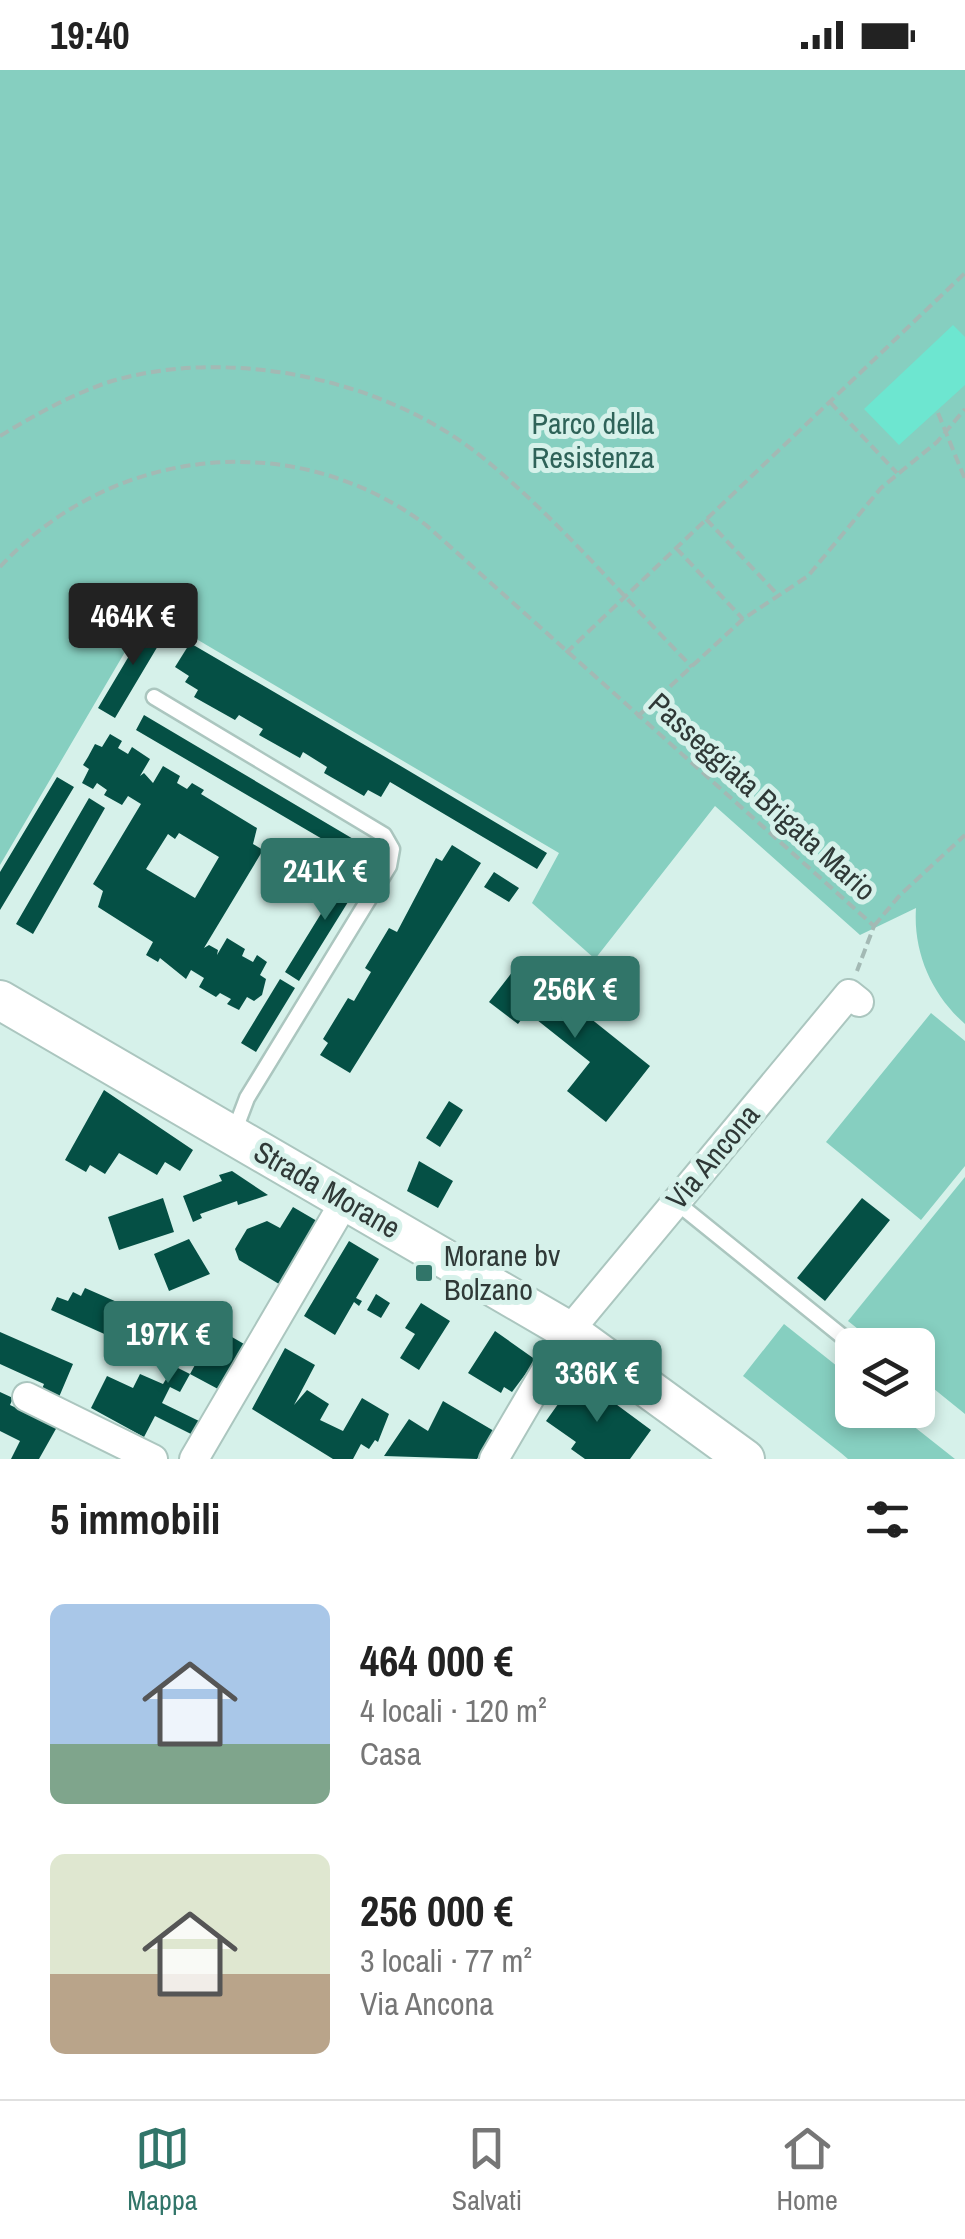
<!DOCTYPE html>
<html lang="it">
<head>
<meta charset="utf-8">
<style>
	:root { --surface:#fff; --page:#f6f6f6; --text:#222; --muted:#767676; --line:#e0e0e0; --accent:#317569 }
	body { margin:0; font-family:"Archivo Narrow",sans-serif; background:var(--page); color:var(--text); height:100vh; display:flex; flex-direction:column; font-size:38px; white-space:nowrap }
	* { box-sizing:border-box; margin:0 }
	p { font-size:32px; color:var(--muted) }
	.icon { flex:none; width:55px; height:55px; fill:none; stroke:currentColor; stroke-width:2; stroke-linecap:round; stroke-linejoin:round }
	.map { position:relative; height:1389px; overflow:hidden }
	.side { display:flex; flex-direction:column; background:var(--surface); flex:1 }
	.side>* { flex:none }
	.tools { position:absolute; left:835px; top:1258px; display:grid; gap:20px }
	.tools a { display:grid; place-items:center; width:100px; height:100px; border-radius:15px; background:var(--surface); box-shadow:0 5px 15px #0003; font-size:50px }
	.price { position:absolute; translate:-50% -85px; padding:0 22px; border-radius:10px; background:var(--accent); color:#fff; font-size:32px; line-height:65px; filter:drop-shadow(0 2px 5px #0008) }
	.price::after { content:''; position:absolute; left:50%; top:60px; width:30px; height:22px; margin-left:-15px; background:inherit; clip-path:polygon(0 0,100% 0,50% 100%) }
	.price.on { background:#222; color:#fff }
	ul { padding:0; list-style:none }
	li { display:flex; align-items:center; gap:30px; height:250px; padding:0 50px }
	li span { display:grid; place-items:center; flex:none; width:280px; height:200px; border-radius:15px; color:#555 }
	li>.icon { margin-inline-start:auto }
	span .icon { width:120px; height:120px; fill:#fffc; stroke-width:1 }
	li b { font-size:42px }
	h2 { display:flex; justify-content:space-between; align-items:center; height:120px; padding:0 50px; font-size:42px }
	.status { display:flex; justify-content:space-between; align-items:center; height:70px; padding:0 50px; background:var(--surface); direction:ltr }
	.status svg { height:28px; fill:currentColor }
	.tab-bar { display:flex; justify-content:space-around; align-items:center; height:140px; border-top:2px solid var(--line); background:var(--surface); font-size:28px; color:var(--muted) }
	.tab-bar a { display:grid; justify-items:center; gap:5px }
	.tab-bar .on { color:var(--accent) }
	.map>svg:first-child { display:block }
</style>
</head>
<body>
<div class="status"><b>19:40</b><svg viewBox="0 0 49 12"><path d="M0 12V9h3v3zM5 12V6h3v6zM10 12V3h3v9zM15 12V0h3v12zM26 1h20v11H26zM47 4h2v5h-2z"/></svg></div>
<div class="map">
<svg width="965" height="1389" viewBox="0 0 965 1389">
	<rect width="100%" height="100%" fill="#d6f1ea"/>
	<path fill="#86cfc0" d="M 0,0 L 965,0 L 965,954 C 932,925 913,883 916,838 L 860,865 L 715,736 L 595,889 L 532,833 L 559,783 L 149,541 L 0,795 Z
		M 931,943 L 965,971 L 965,1096 L 921,1150 L 826,1072 Z
		M 965,1107 L 965,1344 L 918,1306 L 918,1275 L 878,1275 L 848,1251 Z
		M 784,1254 L 852,1308 L 852,1340 L 893,1340 L 955,1389 L 848,1389 L 841,1383 L 743,1306 Z"/>
	<path fill="#6de6d0" d="M 953,255 L 965,267 L 965,315 L 899,375 L 864,339 Z"/>
	<path fill="#055045" fill-rule="evenodd" d="M 151,549 L 168,559 L 115,648 L 98,638 Z
		M 190,573 L 399,695 L 547,783 L 537,799 L 390,712 L 381,727 L 368,720 L 364,726 L 324,703 L 327,697 L 303,682 L 300,688 L 259,665 L 263,659 L 239,645 L 235,650 L 194,627 L 198,620 L 185,612 L 189,606 L 175,597 Z
		M 144,645 L 360,773 L 353,787 L 136,660 Z
		M 110,664 L 122,671 L 118,678 L 128,684 L 132,677 L 150,689 L 140,706 L 144,703 L 153,713 L 163,696 L 180,706 L 177,713 L 187,719 L 192,713 L 204,720 L 201,724 L 257,758 L 253,774 L 263,780 L 204,878 L 209,875 L 218,880 L 217,885 L 227,868 L 245,879 L 242,886 L 253,892 L 257,885 L 267,892 L 260,905 L 266,909 L 262,925 L 254,931 L 247,927 L 239,940 L 227,934 L 231,929 L 220,923 L 216,927 L 199,917 L 204,908 L 191,900 L 186,909 L 160,888 L 158,892 L 146,885 L 153,872 L 98,837 L 103,821 L 93,814 L 141,734 L 128,726 L 122,735 L 104,725 L 107,720 L 97,713 L 93,719 L 82,713 L 89,699 L 83,695 L 88,687 L 95,674 L 102,677 ZM 179,763 L 219,787 L 195,828 L 146,799 L 168,764 L 175,769 Z
		M 57,707 L 74,717 L 0,840 L 0,802 Z
		M 89,728 L 105,738 L 33,864 L 16,854 Z
		M 452,775 L 481,793 L 350,1003 L 320,985 L 328,973 L 323,969 L 348,928 L 354,931 L 371,902 L 365,898 L 389,858 L 397,862 L 436,788 L 442,791 Z
		M 351,795 L 366,803 L 299,911 L 285,902 Z
		M 494,802 L 519,818 L 509,832 L 484,817 Z
		M 520,892 L 650,996 L 606,1052 L 567,1021 L 590,992 L 527,942 L 518,954 L 489,932 Z
		M 280,909 L 295,918 L 256,982 L 241,973 Z
		M 104,1020 L 193,1080 L 180,1101 L 165,1092 L 157,1105 L 119,1083 L 105,1104 L 90,1095 L 86,1102 L 65,1090 Z
		M 449,1031 L 463,1040 L 440,1077 L 426,1068 Z
		M 419,1091 L 453,1111 L 438,1138 L 407,1121 Z
		M 232,1101 L 268,1125 L 238,1135 L 237,1131 L 200,1144 L 202,1148 L 193,1152 L 183,1126 L 222,1111 L 219,1105 Z
		M 163,1128 L 174,1162 L 119,1180 L 108,1147 Z
		M 862,1128 L 890,1150 L 825,1231 L 797,1208 Z
		M 293,1137 L 317,1151 L 279,1214 L 239,1190 L 235,1179 L 247,1159 L 267,1151 L 280,1158 Z
		M 189,1169 L 210,1204 L 169,1221 L 154,1184 Z
		M 349,1171 L 379,1189 L 356,1228 L 362,1231 L 359,1236 L 354,1232 L 335,1265 L 304,1246 Z
		M 85,1218 L 165,1253 L 151,1285 L 51,1240 L 57,1227 L 68,1231 L 73,1222 L 81,1226 Z
		M 376,1224 L 390,1233 L 381,1248 L 367,1240 Z
		M 421,1233 L 450,1251 L 419,1300 L 400,1288 L 415,1264 L 405,1258 Z
		M 201,1249 L 244,1274 L 218,1319 L 190,1304 L 180,1322 L 170,1317 L 162,1333 L 199,1351 L 191,1364 L 155,1346 L 144,1367 L 91,1338 L 107,1306 L 133,1318 L 140,1304 L 163,1314 L 174,1296 L 190,1304 L 201,1284 L 195,1281 L 204,1266 L 195,1260 Z
		M 495,1261 L 536,1290 L 512,1322 L 504,1317 L 501,1323 L 468,1303 Z
		M 0,1262 L 73,1294 L 59,1327 L 42,1319 L 44,1314 L 0,1294 Z
		M 285,1278 L 315,1295 L 294,1335 L 307,1320 L 329,1334 L 320,1350 L 343,1361 L 362,1328 L 389,1344 L 378,1372 L 375,1370 L 369,1379 L 361,1374 L 353,1389 L 333,1389 L 252,1339 Z
		M 578,1306 L 605,1332 L 609,1329 L 651,1360 L 630,1389 L 585,1389 L 571,1379 L 576,1372 L 546,1351 Z
		M 0,1322 L 13,1328 L 10,1335 L 57,1357 L 39,1389 L 11,1389 L 20,1371 L 0,1361 Z
		M 443,1331 L 494,1361 L 477,1389 L 384,1386 L 409,1349 L 428,1361 Z"/>
	<g fill="none" stroke-linecap="round" stroke-linejoin="round">
		<g stroke="#abc6bf" stroke-width="19">
			<path id="lane" d="M 154,627 L 384,765 L 392,779 L 389,796 L 247,1028 L 233,1065
				M 676,1132 L 853,1275"/>
		</g>
		<g stroke="#abc6bf" stroke-width="32">
			<path id="street" d="M 27,1327 L 153,1389
				M 194,1389 L 345,1131
				M 494,1389 L 569,1261 L 849,924 L 859,932"/>
		</g>
		<g stroke="#abc6bf" stroke-width="42">
			<path id="secondary" d="M 0,930 L 569,1261 L 745,1389"/>
		</g>
		<path stroke="#a3b9b4" stroke-width="4" stroke-dasharray="10 5" stroke-linecap="butt" d="M 830,332 L 897,403
			M 938,343 L 965,409
			M 0,366 C 35,345 70,325 109,312 C 226,276 381,308 477,383 C 555,445 622,526 692,597
			M 706,449 L 778,525
			M 676,478 L 743,549
			M 0,497 C 111,376 294,356 426,455 L 874,856 L 857,901
			M 566,583 L 965,203
			M 637,647 L 743,549 L 808,506 L 881,418 L 937,372 L 965,339
			M 874,856 L 900,825 L 965,765"/>
		<use href="#lane" stroke="#fff" stroke-width="14"/>
		<use href="#street" stroke="#fff" stroke-width="28"/>
		<use href="#secondary" stroke="#fff" stroke-width="38"/>
	</g>
	<rect fill="#317569" stroke="#d6f1ea" stroke-width="4" x="414" y="1193" width="20" height="20" rx="5"/>
	<g text-anchor="middle" stroke-width="10" stroke-linejoin="round" paint-order="stroke">
		<g font-size="30" fill="#2f6359" stroke="#d6f1ea">
			<text x="593" y="364">Parco della<tspan x="593" dy="34">Resistenza</tspan></text>
		</g>
		<g font-size="30" fill="#2f3937" stroke="#d6f1ea">
			<text transform="translate(762 727) rotate(42)" y="10">Passeggiata Brigata Mario</text>
			<text transform="translate(713 1087) rotate(-50)" y="10">Via Ancona</text>
			<text transform="translate(327 1120) rotate(30)" y="10">Strada Morane</text>
		</g>
		<g font-size="30" fill="#2f3937" stroke="#d6f1ea" text-anchor="start">
			<text x="444" y="1196">Morane bv<tspan x="444" dy="34">Bolzano</tspan></text>
		</g>
	</g>
</svg>
<div class="tools">
<a><svg class="icon" aria-label="layers" viewBox="0 0 24 24"><path d="M12 4l9 5-9 5-9-5zM3 14l9 5 9-5"/></svg></a>
</div>
<b class="price on" style="left:133px;top:598px">464K €</b>
<b class="price" style="left:325px;top:853px">241K €</b>
<b class="price" style="left:575px;top:971px">256K €</b>
<b class="price" style="left:168px;top:1316px">197K €</b>
<b class="price" style="left:597px;top:1355px">336K €</b>
</div>
<section class="side">
<h2>5 immobili<svg class="icon" aria-label="filters" viewBox="0 0 24 24"><path d="M4 7h16M4 17h16"/><circle cx="9" cy="7" r="2"/><circle cx="15" cy="17" r="2"/></svg></h2>
<ul>
<li><span style="background:linear-gradient(#a9c7e8 70%,#7fa58c 0)"><svg class="icon" aria-label="home" viewBox="0 0 24 24"><path d="M3 11l9-7 9 7M6 9v11h12V9"/></svg></span><div><b>464 000 €</b><p>4 locali · 120 m²</p><p>Casa</p></div></li>
<li><span style="background:linear-gradient(#dfe7d0 60%,#b9a48a 0)"><svg class="icon" aria-label="home" viewBox="0 0 24 24"><path d="M3 11l9-7 9 7M6 9v11h12V9"/></svg></span><div><b>256 000 €</b><p>3 locali · 77 m²</p><p>Via Ancona</p></div></li>
</ul>
</section>
<nav class="tab-bar">
<a class="on"><svg class="icon" aria-label="map" viewBox="0 0 24 24"><path d="M3 6l6-2 6 2 6-2v14l-6 2-6-2-6 2zM9 4v14M15 6v14"/></svg>Mappa</a>
<a><svg class="icon" aria-label="saved" viewBox="0 0 24 24"><path d="M7 4h10v16l-5-4-5 4z"/></svg>Salvati</a>
<a><svg class="icon" aria-label="home" viewBox="0 0 24 24"><path d="M3 11l9-7 9 7M6 9v11h12V9"/></svg>Home</a>
</nav>
</body>
</html>
